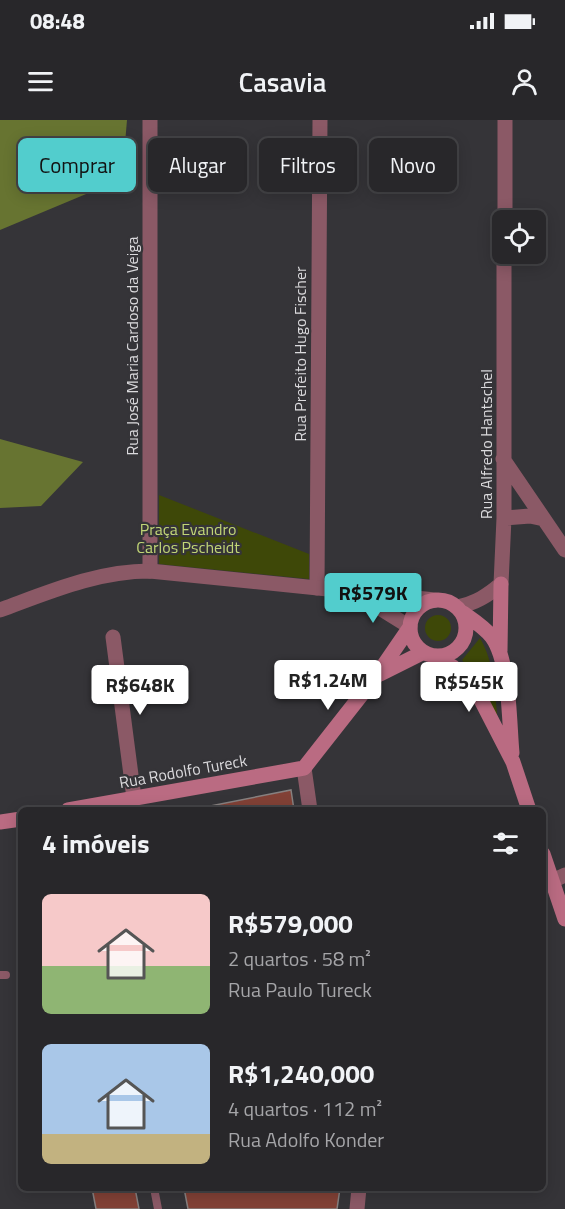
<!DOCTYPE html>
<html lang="pt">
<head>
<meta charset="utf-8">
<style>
	:root { --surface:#28272a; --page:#343336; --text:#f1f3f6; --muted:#a5a5a8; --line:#444447; --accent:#52cdcd }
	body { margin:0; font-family:"Titillium Web",sans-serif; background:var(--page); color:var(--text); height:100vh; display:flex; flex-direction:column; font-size:22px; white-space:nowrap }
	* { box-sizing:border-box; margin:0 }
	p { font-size:20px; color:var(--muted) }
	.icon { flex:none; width:33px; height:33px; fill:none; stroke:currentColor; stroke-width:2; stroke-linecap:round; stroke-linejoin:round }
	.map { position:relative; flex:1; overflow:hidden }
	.drawer { position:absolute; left:18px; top:687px; width:528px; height:384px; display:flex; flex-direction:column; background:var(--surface); border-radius:9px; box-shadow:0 3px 15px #0003,0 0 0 2px var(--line) }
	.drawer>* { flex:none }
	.hud { position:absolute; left:18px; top:18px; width:530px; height:54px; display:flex; gap:12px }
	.controls { position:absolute; left:492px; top:90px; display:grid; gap:12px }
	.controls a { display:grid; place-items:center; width:54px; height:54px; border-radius:9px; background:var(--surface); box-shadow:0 3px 15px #0003,0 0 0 2px var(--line); font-size:30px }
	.price { position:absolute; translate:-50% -51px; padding:0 14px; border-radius:6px; background:#fff; color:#222; font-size:20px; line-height:39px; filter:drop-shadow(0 2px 3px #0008) }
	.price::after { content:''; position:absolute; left:50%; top:36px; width:18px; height:14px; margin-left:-9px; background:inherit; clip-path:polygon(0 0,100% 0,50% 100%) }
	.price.active { background:var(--accent); color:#111 }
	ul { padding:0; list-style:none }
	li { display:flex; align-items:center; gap:18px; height:150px; padding:0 24px }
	li span { display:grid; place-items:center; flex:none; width:168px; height:120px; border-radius:9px; color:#555 }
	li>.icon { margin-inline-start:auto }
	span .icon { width:72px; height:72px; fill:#fffc; stroke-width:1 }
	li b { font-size:26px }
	h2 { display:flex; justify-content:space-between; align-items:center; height:72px; padding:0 24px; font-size:26px }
	.tag { padding:0 21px; border-radius:9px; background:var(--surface); box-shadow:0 3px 15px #0003,0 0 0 2px var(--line); font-size:21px; line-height:54px }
	.tag.active { background:var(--accent); color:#111 }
	.status { display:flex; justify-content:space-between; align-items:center; height:42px; padding:0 30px; background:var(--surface); direction:ltr }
	.status svg { height:16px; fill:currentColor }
	header { display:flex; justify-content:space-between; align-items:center; height:78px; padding:0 24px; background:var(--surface); font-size:27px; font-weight:600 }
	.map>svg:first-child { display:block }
</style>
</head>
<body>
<div class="status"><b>08:48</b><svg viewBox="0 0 49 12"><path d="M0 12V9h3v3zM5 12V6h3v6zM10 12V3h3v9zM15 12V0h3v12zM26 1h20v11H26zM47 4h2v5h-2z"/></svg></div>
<header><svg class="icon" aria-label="menu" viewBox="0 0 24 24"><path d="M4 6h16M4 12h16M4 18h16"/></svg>Casavia<svg class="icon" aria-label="person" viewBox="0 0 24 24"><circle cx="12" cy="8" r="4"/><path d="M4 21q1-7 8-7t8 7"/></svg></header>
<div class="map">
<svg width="565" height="1089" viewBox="0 0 565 1089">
	<rect width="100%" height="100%" fill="#353438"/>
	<path fill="#3e4808" d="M 159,375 L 309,434 L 309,459 L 159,444 Z
		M425 508a13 13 0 1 1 26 0a13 13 0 1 1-26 0Z
		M 480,518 C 495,544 495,574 498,603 L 478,561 L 462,540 Z"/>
	<path fill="#677431" d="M 0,0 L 127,0 L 122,59 L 0,110 Z
		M 0,319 L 83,342 L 41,386 L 0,388 Z"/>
	<path fill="#824136" stroke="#878180" stroke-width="1.5" d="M 291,670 L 294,690 L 190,690 Z
		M 92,1068 L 135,1068 L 139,1089 L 96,1089 Z
		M 184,1068 L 340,1068 L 337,1089 L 188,1089 Z"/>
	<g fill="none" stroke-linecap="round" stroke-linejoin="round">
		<path stroke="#8b5966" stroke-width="8" d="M 0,855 L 6,855
			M 154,1068 L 158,1089"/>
		<path stroke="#8b5966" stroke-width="15" d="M 505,100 L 505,0
			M 503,339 L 565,430
			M 504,398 L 530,396 L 544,399
			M 150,451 L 150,0
			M 317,468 L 320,0
			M 457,487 C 476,483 487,476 501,464 L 504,398 L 504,134
			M 113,517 L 134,678
			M 552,761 L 565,755"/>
		<path stroke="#8b5966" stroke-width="15" d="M 357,474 L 410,507
			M 0,490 C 49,472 97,451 150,451 L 435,480
			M 304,648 L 310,690
			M 357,1089 L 359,1068"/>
		<path stroke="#ba6b82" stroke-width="15" d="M410 508a28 28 0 1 1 56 0a28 28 0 1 1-56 0Z
			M 463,493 C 473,500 484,507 492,517 C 510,542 509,601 512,633
			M 500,531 L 501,464
			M 434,536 L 453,547 L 470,561 L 479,576 L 513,642 L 529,690
			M 380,554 L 424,532
			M 68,690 L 304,648 L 377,555 L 410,507
			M 0,702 L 21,699
			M 543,734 L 565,799"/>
	</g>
	<g text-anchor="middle" stroke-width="4.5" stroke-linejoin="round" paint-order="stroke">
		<g font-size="16" fill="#dbdadd" stroke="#353438">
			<text transform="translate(132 226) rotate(-90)" y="6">Rua José Maria Cardoso da Veiga</text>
			<text transform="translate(300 234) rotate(-90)" y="6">Rua Prefeito Hugo Fischer</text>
			<text transform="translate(486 324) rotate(-90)" y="6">Rua Alfredo Hantschel</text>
			<text transform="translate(183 651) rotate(-10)" y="6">Rua Rodolfo Tureck</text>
		</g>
		<g font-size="16" fill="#c1d576" stroke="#353438">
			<text x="188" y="415">Praça Evandro<tspan x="188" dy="18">Carlos Pscheidt</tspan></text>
		</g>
	</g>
</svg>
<div class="controls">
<a><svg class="icon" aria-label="locate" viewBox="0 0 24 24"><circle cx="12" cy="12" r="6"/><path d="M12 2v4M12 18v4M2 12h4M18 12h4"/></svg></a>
</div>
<b class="price active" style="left:373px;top:504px">R$579K</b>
<b class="price" style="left:328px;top:591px">R$1.24M</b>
<b class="price" style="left:469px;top:593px">R$545K</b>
<b class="price" style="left:140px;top:596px">R$648K</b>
<div class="hud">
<a class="tag active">Comprar</a>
<a class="tag">Alugar</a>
<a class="tag">Filtros</a>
<a class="tag">Novo</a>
</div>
<section class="drawer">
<h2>4 imóveis<svg class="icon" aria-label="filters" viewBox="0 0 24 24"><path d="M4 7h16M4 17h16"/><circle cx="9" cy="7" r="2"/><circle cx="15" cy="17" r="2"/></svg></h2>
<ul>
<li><span style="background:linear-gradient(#f6c9c9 60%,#8fb573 0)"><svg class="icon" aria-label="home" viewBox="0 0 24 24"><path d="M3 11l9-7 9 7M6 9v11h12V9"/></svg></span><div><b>R$579,000</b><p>2 quartos · 58 m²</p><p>Rua Paulo Tureck</p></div></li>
<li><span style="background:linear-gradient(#a9c7e8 75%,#c2b280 0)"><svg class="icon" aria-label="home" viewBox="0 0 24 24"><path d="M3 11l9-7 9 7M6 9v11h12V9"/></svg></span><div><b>R$1,240,000</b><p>4 quartos · 112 m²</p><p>Rua Adolfo Konder</p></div></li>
</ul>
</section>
</div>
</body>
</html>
